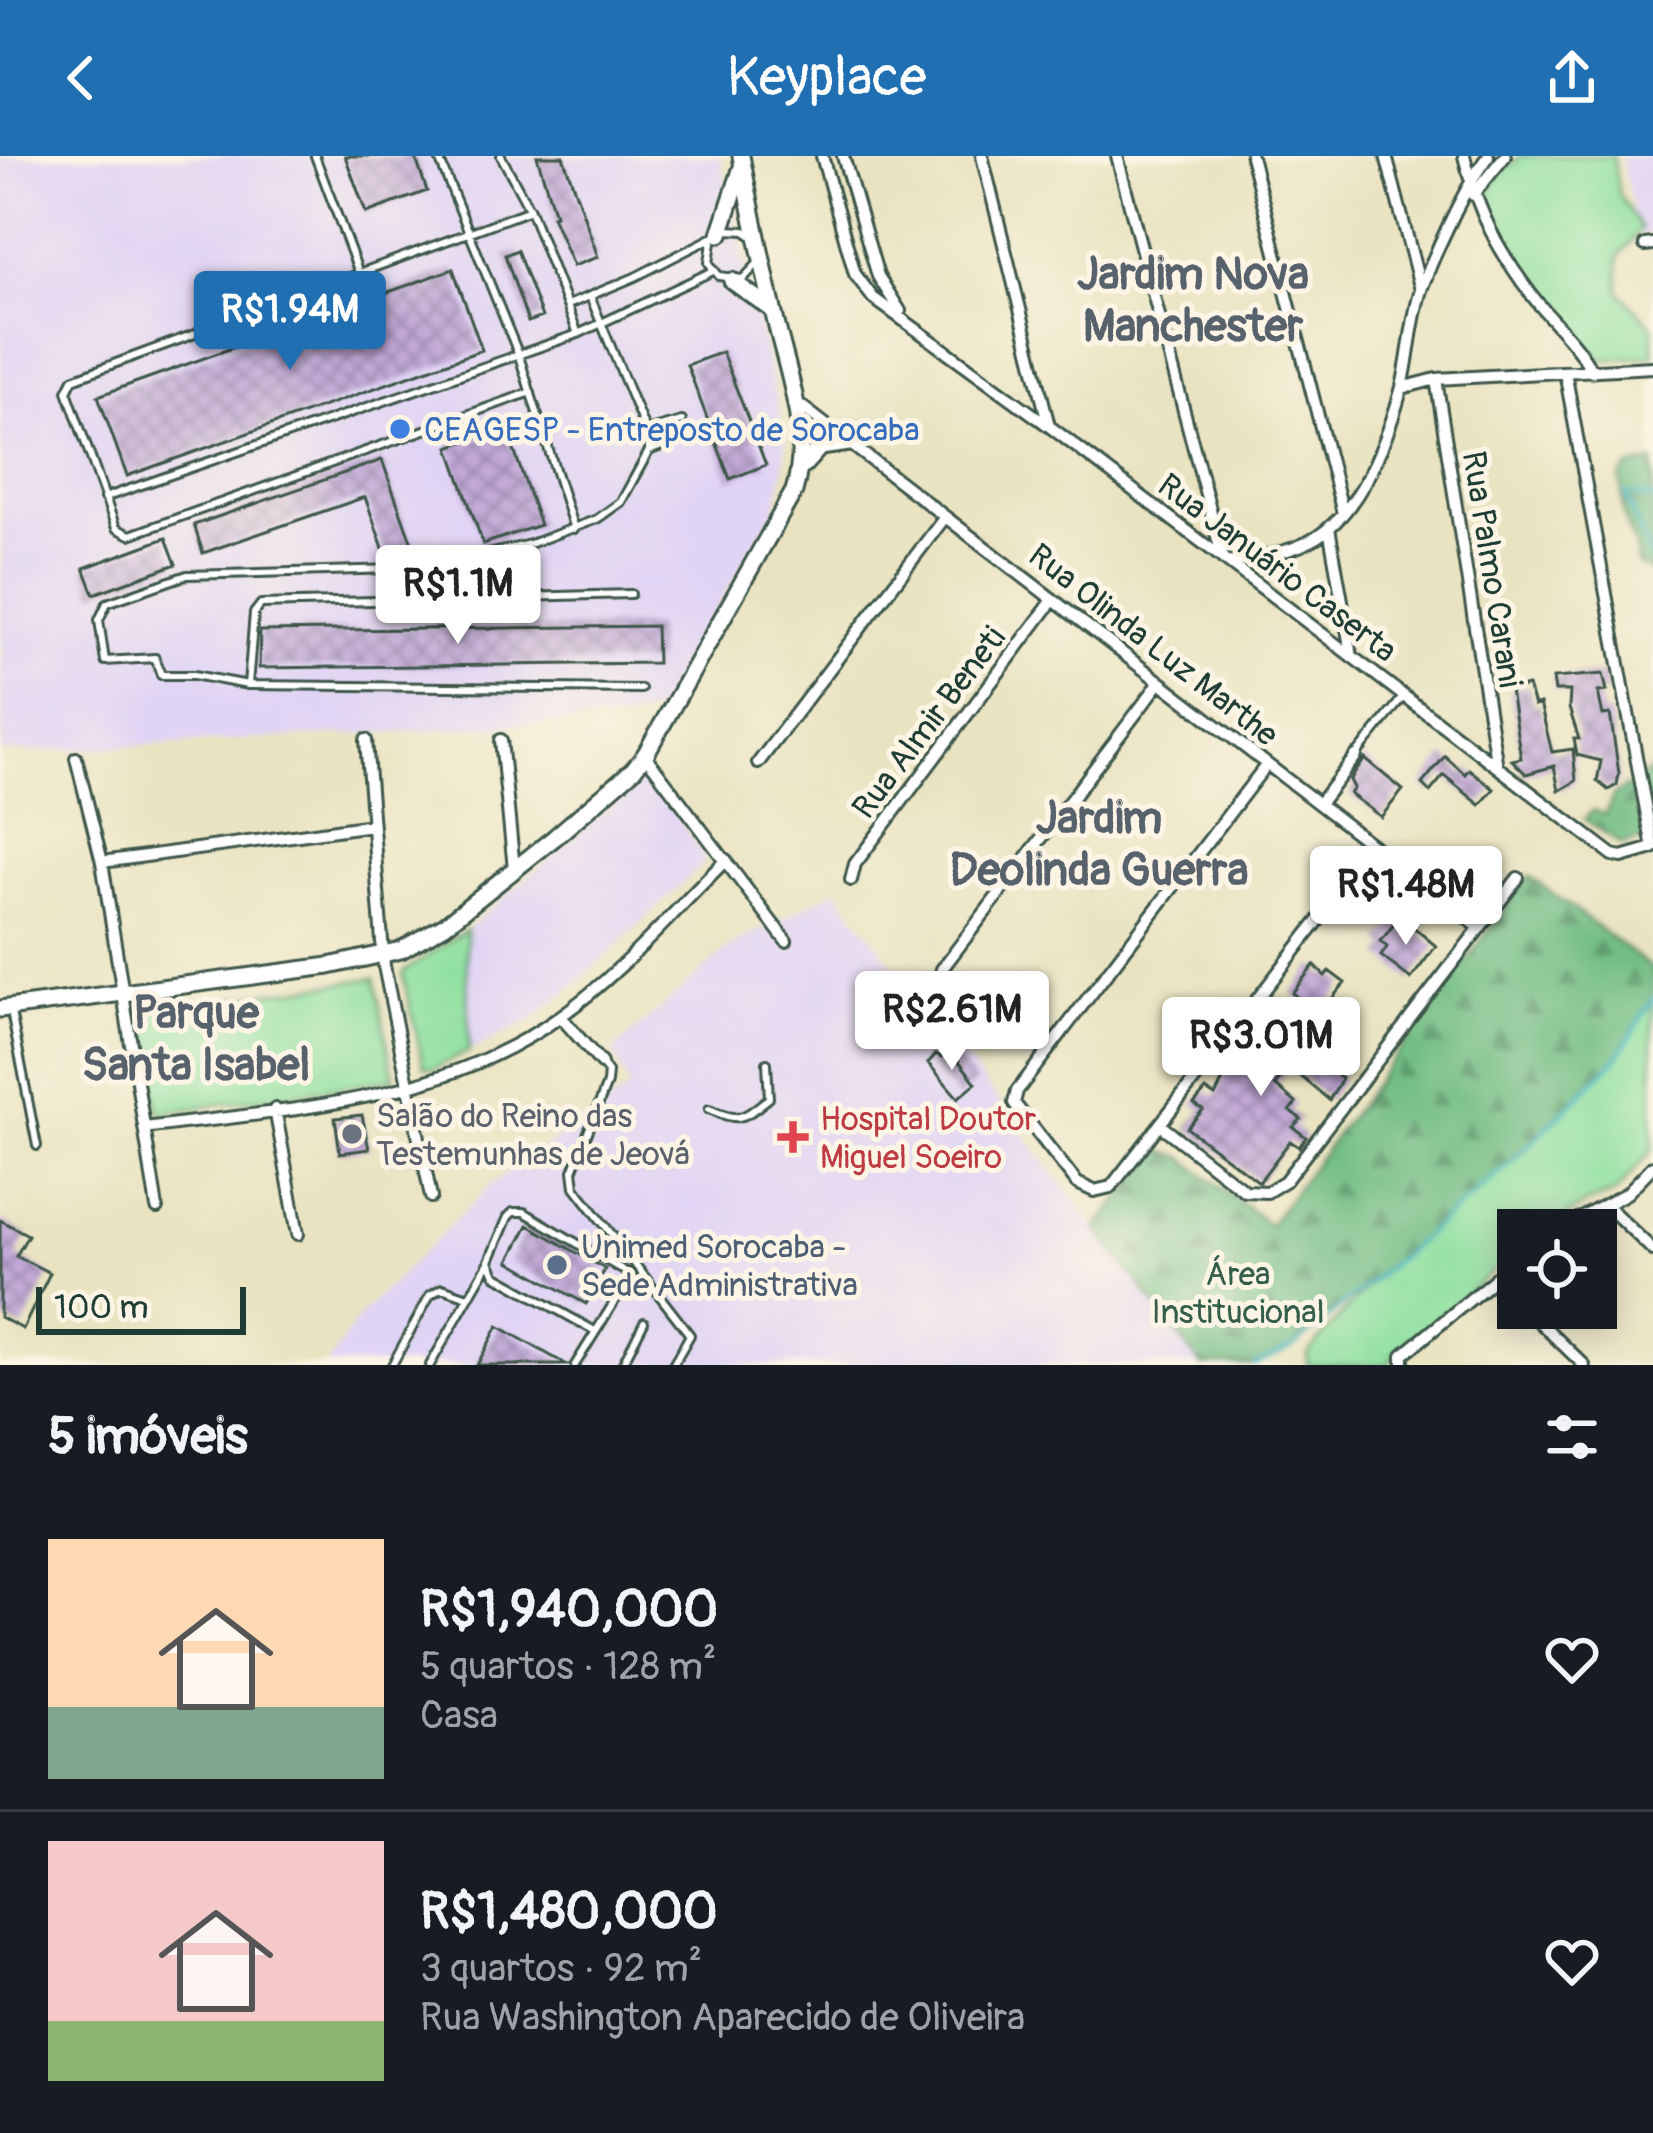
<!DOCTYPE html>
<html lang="pt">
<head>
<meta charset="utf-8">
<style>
	:root { --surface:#171b24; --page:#20242c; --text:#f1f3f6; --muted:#9ea1a6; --line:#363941; --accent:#1f6fb2 }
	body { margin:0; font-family:Pangolin,sans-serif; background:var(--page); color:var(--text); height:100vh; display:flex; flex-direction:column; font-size:45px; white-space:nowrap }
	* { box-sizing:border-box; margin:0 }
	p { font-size:39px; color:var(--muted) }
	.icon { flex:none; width:66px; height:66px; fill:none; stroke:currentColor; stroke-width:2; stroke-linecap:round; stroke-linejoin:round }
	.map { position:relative; height:1209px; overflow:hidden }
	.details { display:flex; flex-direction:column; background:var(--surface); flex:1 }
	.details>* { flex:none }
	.buttons { position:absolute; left:1497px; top:1053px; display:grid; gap:24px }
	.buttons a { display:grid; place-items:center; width:120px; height:120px; border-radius:0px; background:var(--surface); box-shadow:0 6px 30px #0003; font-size:60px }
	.scale { position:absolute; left:36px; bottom:30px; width:210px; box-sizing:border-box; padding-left:12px; border:6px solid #1f3d34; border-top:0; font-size:33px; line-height:42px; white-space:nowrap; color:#1f3d34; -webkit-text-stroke:9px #fcf5e5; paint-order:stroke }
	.price { position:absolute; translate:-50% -102px; padding:0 27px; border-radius:12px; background:#fff; color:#222; font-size:39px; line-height:78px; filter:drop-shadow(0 3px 6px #0008) }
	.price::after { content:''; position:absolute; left:50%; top:72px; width:36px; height:27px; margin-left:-18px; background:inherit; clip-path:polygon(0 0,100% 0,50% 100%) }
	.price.current { background:var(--accent); color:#fff }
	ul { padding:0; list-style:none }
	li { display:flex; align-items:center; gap:36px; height:300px; padding:0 48px }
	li+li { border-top:3px solid var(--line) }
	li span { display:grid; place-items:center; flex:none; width:336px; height:240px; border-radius:0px; color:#555 }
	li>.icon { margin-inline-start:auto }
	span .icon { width:144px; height:144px; fill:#fffc; stroke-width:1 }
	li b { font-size:51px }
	h2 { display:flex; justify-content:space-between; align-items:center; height:144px; padding:0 48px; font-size:51px }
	header { display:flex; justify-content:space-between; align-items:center; height:156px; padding:0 48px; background:var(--accent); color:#fff; font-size:54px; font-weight:600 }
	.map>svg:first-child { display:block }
</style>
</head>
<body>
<header><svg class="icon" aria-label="back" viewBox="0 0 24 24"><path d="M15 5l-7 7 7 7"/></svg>Keyplace<svg class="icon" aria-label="share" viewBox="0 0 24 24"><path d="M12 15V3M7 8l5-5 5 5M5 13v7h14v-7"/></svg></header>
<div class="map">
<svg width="1653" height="1209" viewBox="0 0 1653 1209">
	<defs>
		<pattern id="forest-firs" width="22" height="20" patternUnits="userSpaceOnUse" patternTransform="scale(3)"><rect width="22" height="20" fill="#73be86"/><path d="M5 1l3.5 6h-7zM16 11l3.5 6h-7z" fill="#5e9c6e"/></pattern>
		<pattern id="building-cross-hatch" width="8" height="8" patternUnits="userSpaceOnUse" patternTransform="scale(3)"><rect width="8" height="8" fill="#c1a8d6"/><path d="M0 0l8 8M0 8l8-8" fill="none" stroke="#9c8aae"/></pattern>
	</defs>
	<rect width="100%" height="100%" fill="#fcf5e5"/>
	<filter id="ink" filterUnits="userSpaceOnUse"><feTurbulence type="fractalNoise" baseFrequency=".00833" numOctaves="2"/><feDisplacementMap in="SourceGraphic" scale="24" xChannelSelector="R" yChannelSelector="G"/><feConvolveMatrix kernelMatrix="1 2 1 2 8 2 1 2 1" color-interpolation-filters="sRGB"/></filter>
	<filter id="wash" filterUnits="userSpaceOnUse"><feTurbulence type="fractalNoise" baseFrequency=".004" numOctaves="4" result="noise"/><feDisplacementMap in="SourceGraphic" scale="48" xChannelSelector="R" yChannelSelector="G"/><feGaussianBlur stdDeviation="2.7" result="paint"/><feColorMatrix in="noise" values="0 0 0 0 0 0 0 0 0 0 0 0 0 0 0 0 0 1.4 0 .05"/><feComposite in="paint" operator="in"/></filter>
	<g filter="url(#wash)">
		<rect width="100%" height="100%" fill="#e9e3c1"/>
		<path fill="#e0d4f4" d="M 0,0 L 720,0 L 786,286 L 783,318 L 775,353 L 657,554 L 624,563 L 2,597 Z
			M 1620,0 L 1653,0 L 1653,76 L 1639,81 Z
			M 644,622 L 648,622 L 704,699 L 704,707 L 576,828 L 531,864 L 469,895 L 466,774 Z
			M 836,734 L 1201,1209 L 327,1209 L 360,1159 L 493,1027 L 630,933 L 613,895 L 732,789 Z"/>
		<path fill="url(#forest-firs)" stroke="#497e5d" stroke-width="3" d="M 1653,306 L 1653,417 L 1637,408 C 1638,387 1625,374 1623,355 C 1621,343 1624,335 1620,323 L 1628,312 Z
			M 1653,613 L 1653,659 L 1646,659 L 1648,682 L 1623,689 L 1584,663 L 1594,654 L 1605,659 L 1613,640 Z
			M 1529,720 L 1653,813 L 1653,842 L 1618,901 L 1515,1003 L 1295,1190 L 1255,1209 L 1201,1209 L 1096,1072 L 1162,994 L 1182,1001 L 1269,1069 Z"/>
		<path fill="#8fe0a0" stroke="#578e6a" stroke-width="3" d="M 1521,0 L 1613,0 L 1619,39 L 1641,73 L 1619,100 L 1619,135 L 1653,171 L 1653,200 L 1601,204 L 1516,103 L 1485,47 C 1490,26 1505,13 1521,0 Z
			M 466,774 L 469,895 L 433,913 L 424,911 L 403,820 L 405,815 Z
			M 375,822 L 394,923 L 159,957 L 144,854 Z
			M 1653,842 L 1653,993 L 1615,1037 L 1586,1047 L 1546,1074 L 1518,1074 L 1518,1095 L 1396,1196 L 1388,1209 L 1307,1209 L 1307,1198 L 1377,1120 L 1515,1003 L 1618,901 Z"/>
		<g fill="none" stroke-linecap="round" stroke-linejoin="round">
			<path stroke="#42b2bc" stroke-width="4.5" d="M 1625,338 L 1653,407
				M 1625,338 L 1653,343
				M 1255,1209 L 1295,1190 L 1515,1003 L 1618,901 L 1653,842"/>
		</g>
		<g id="blocks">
			<path fill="url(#building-cross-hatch)" d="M 345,0 L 415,0 L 427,35 L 366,57 Z
				M 537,0 L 563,0 L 598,101 L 573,110 L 552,60 L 555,59 Z
				M 517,94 L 542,161 L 528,166 L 505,99 Z
				M 453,113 L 482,194 L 127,320 L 98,240 Z
				M 722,196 L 766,309 L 730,323 L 687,209 Z
				M 506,271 L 540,369 L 483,388 L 449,291 Z
				M 382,304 L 416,399 L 388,406 L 365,341 L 203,397 L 194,369 Z
				M 166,382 L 176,408 L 94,438 L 84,412 Z
				M 656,470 L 657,507 L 259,512 L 260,475 Z
				M 1603,518 L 1607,535 L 1598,536 L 1603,559 L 1610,558 L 1619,617 L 1617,629 L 1608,634 L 1597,625 L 1601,605 L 1577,599 L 1574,583 L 1579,583 L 1569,552 L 1570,535 L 1555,535 L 1553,522 Z
				M 1528,530 L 1534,550 L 1540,548 L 1552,596 L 1573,593 L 1576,625 L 1559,635 L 1554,610 L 1526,618 L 1512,604 L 1521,602 L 1510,534 Z
				M 1445,600 L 1465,618 L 1469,613 L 1494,633 L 1480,649 L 1444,619 L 1430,636 L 1422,628 Z
				M 1365,603 L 1403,634 L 1381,661 L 1350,638 L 1354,632 L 1350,624 Z
				M 1400,760 L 1436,790 L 1411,823 L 1381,800 L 1387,791 L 1381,785 Z
				M 1314,809 L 1325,820 L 1329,815 L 1345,827 L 1318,859 L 1292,837 Z
				M 1262,863 L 1304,895 L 1318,877 L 1334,888 L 1323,907 L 1342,923 L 1329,944 L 1290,911 L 1275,929 L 1296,947 L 1290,955 L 1301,963 L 1293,971 L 1306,981 L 1299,991 L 1290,985 L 1259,1026 L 1187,972 L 1203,954 L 1194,948 L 1206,934 L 1215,940 L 1226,918 L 1223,916 Z
				M 951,895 L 976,927 L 958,942 L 928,907 L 936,898 L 941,901 Z
				M 362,959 L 369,993 L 340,997 L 335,962 Z
				M 0,1064 L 28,1079 L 16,1100 L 50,1117 L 23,1173 L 0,1161 Z
				M 528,1069 L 605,1113 L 586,1148 L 509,1105 Z
				M 498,1170 L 567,1209 L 477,1209 Z"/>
		</g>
	</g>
	<g filter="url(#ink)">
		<use href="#blocks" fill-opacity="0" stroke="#3d5649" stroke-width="3"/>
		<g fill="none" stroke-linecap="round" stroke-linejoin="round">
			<g stroke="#3d5649" stroke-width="12">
				<path id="lane" d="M 315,0 L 359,117
					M 438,0 L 518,197 L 574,373
					M 501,0 L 530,54 L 578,178
					M 530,54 L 73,223 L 67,235 L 116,372 L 130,379 L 531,236
					M 712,86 L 709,107 L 719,120 L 743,123 L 760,105
					M 590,140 L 649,283 L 649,295 L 621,346 L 597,363 L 530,388 L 429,412 L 187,419 L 107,447 L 99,464 L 105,505 L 155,502 L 161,519 L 194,519 L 248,529 L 641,533
					M 568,149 L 635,121 L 727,74 L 745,75 L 755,82
					M 646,275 L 682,265
					M 649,295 L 687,280
					M 104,342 L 578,178 L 713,115
					M 453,407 L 453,443
					M 248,529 L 254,457 L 261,448 L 631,438
					M 1357,598 L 1404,540
					M 11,856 L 37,990
					M 601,907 L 608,916 L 607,927 L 573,1015 L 575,1031 L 690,1179 L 673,1209
					M 709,953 C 741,967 742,963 769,942 L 767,907
					M 595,1175 L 495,1119 L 489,1105 L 508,1061 L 513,1056 L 524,1056 L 631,1119
					M 392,1209 L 430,1139 L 442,1132 L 468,1141
					M 430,1209 L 488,1108
					M 575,1209 L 631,1119
					M 622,1209 L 644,1166"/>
			</g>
			<g stroke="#3d5649" stroke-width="16">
				<path id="street" d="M 822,0 L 855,118 L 873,142 L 1049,270 L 1613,699 L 1622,701 L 1653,692
					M 843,0 L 878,120 L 900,155
					M 982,0 L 1049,270
					M 1117,0 L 1223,403
					M 1251,0 L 1343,357
					M 1386,0 L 1421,134
					M 1464,0 C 1478,57 1498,95 1534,142 C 1553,167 1578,187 1592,216
					M 1473,39 L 1505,0
					M 1645,89 L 1653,88
					M 1565,216 L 1653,692
					M 1436,223 L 1497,611
					M 1402,232 L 1436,223 L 1653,211
					M 796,246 L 1480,772
					M 1329,372 L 1352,501
					M 1229,407 C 1258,401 1292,397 1317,381 C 1363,351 1388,282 1402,231 C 1410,198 1411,162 1422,131 C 1436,94 1465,30 1488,0
					M 366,584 L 384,810 L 431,1041
					M 501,584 L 514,713
					M 645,599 L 786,785
					M 76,602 L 102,706 L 157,1052
					M 758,607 L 945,361
					M 1267,608 L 1017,935 L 1014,947 L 1077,1027 L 1094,1035 L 1111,1031 L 1375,692
					M 1319,648 L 1356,600
					M 102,706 L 372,669
					M 851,724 L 855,708 L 1053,444
					M 936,837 L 942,813 L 1160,526
					M 561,861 L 601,907
					M 275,953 L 298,1078
					M 1160,969 L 1245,1035 L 1267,1036 L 1285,1025 L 1518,722
					M 144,972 C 284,954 440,947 558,862 C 620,819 672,757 726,704
					M 1607,1050 L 1653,1094
					M 1559,1074 L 1627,1037 L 1653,1010
					M 1495,1122 L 1518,1145
					M 1525,1152 L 1584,1209
					M 1403,1209 L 1403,1199 L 1518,1104"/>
			</g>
			<g stroke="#3d5649" stroke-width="21">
				<path id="secondary" d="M 720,78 L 742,11
					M 732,125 L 773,154
					M 802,311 L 820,291 L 849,287
					M 0,853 L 329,810 L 401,794 L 445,769 L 554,682 L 633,614 L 645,599 L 794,335 C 812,276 787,216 774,158 C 762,106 751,53 741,0"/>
			</g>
			<use href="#lane" stroke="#fff" stroke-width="6"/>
			<use href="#street" stroke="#fff" stroke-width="10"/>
			<use href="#secondary" stroke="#fff" stroke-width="15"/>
		</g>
	</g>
	<circle fill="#3f7fe0" stroke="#fcf5e5" stroke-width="4.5" cx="400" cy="273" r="12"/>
	<circle fill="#6b7280" stroke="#fcf5e5" stroke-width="4.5" cx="352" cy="978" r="12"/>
	<path fill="#e0444e" stroke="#fcf5e5" stroke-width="4.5" d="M787 963h12v12h12v12h-12v12h-12v-12h-12v-12h12z"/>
	<circle fill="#5c6f8a" stroke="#fcf5e5" stroke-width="4.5" cx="557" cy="1109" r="12"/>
	<g text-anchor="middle" stroke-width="10" stroke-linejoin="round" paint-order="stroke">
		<g font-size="33" fill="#366cbe" stroke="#fcf5e5" text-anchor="start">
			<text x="424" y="285">CEAGESP - Entreposto de Sorocaba</text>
		</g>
		<g font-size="33" fill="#1f3d34" stroke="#fcf5e5">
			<text transform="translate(1278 411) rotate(37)" y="12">Rua Januário Caserta</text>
			<text transform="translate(1493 413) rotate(81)" y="12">Rua Palmo Carani</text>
			<text transform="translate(1154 488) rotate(38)" y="12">Rua Olinda Luz Marthe</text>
			<text transform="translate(928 566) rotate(-53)" y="12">Rua Almir Beneti</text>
		</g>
		<g font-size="33" fill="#5b616d" stroke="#fcf5e5" text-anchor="start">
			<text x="376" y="971">Salão do Reino das<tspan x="376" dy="38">Testemunhas de Jeová</tspan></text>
		</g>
		<g font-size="33" fill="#be3a42" stroke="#fcf5e5" text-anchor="start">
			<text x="820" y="974">Hospital Doutor<tspan x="820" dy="38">Miguel Soeiro</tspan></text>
		</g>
		<g font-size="33" fill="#4e5e75" stroke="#fcf5e5" text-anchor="start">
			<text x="581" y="1102">Unimed Sorocaba -<tspan x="581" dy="38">Sede Administrativa</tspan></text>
		</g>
		<g font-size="33" fill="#355e4a" stroke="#fcf5e5">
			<text x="1238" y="1129">Área<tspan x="1238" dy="38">Institucional</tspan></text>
		</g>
		<g font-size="45" font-weight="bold" fill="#58626d" stroke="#fcf5e5">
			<text x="1193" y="133">Jardim Nova<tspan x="1193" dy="52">Manchester</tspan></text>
			<text x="1099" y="677">Jardim<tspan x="1099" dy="52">Deolinda Guerra</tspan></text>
			<text x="196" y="872">Parque<tspan x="196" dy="52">Santa Isabel</tspan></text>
		</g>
	</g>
</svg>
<div class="buttons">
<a><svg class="icon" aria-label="locate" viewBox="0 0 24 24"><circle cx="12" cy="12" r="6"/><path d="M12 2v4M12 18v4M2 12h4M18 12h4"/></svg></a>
</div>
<div class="scale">100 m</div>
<b class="price current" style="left:290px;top:217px">R$1.94M</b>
<b class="price" style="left:458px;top:491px">R$1.1M</b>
<b class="price" style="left:1406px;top:792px">R$1.48M</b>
<b class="price" style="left:952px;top:917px">R$2.61M</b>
<b class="price" style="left:1261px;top:943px">R$3.01M</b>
</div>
<section class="details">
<h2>5 imóveis<svg class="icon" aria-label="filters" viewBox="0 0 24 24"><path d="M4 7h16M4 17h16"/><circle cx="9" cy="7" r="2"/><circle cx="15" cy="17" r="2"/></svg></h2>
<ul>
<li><span style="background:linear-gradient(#ffd9b3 70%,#7fa58c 0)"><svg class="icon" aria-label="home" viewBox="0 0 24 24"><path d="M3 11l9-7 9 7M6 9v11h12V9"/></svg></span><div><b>R$1,940,000</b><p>5 quartos · 128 m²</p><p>Casa</p></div><svg class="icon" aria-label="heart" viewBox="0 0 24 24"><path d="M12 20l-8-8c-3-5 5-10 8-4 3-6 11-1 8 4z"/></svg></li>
<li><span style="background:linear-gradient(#f6c9c9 75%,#8fb573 0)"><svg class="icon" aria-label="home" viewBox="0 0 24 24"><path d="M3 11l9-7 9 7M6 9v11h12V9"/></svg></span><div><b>R$1,480,000</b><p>3 quartos · 92 m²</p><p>Rua Washington Aparecido de Oliveira</p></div><svg class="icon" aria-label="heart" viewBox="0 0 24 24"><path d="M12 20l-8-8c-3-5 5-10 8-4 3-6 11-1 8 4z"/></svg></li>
</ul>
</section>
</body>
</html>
